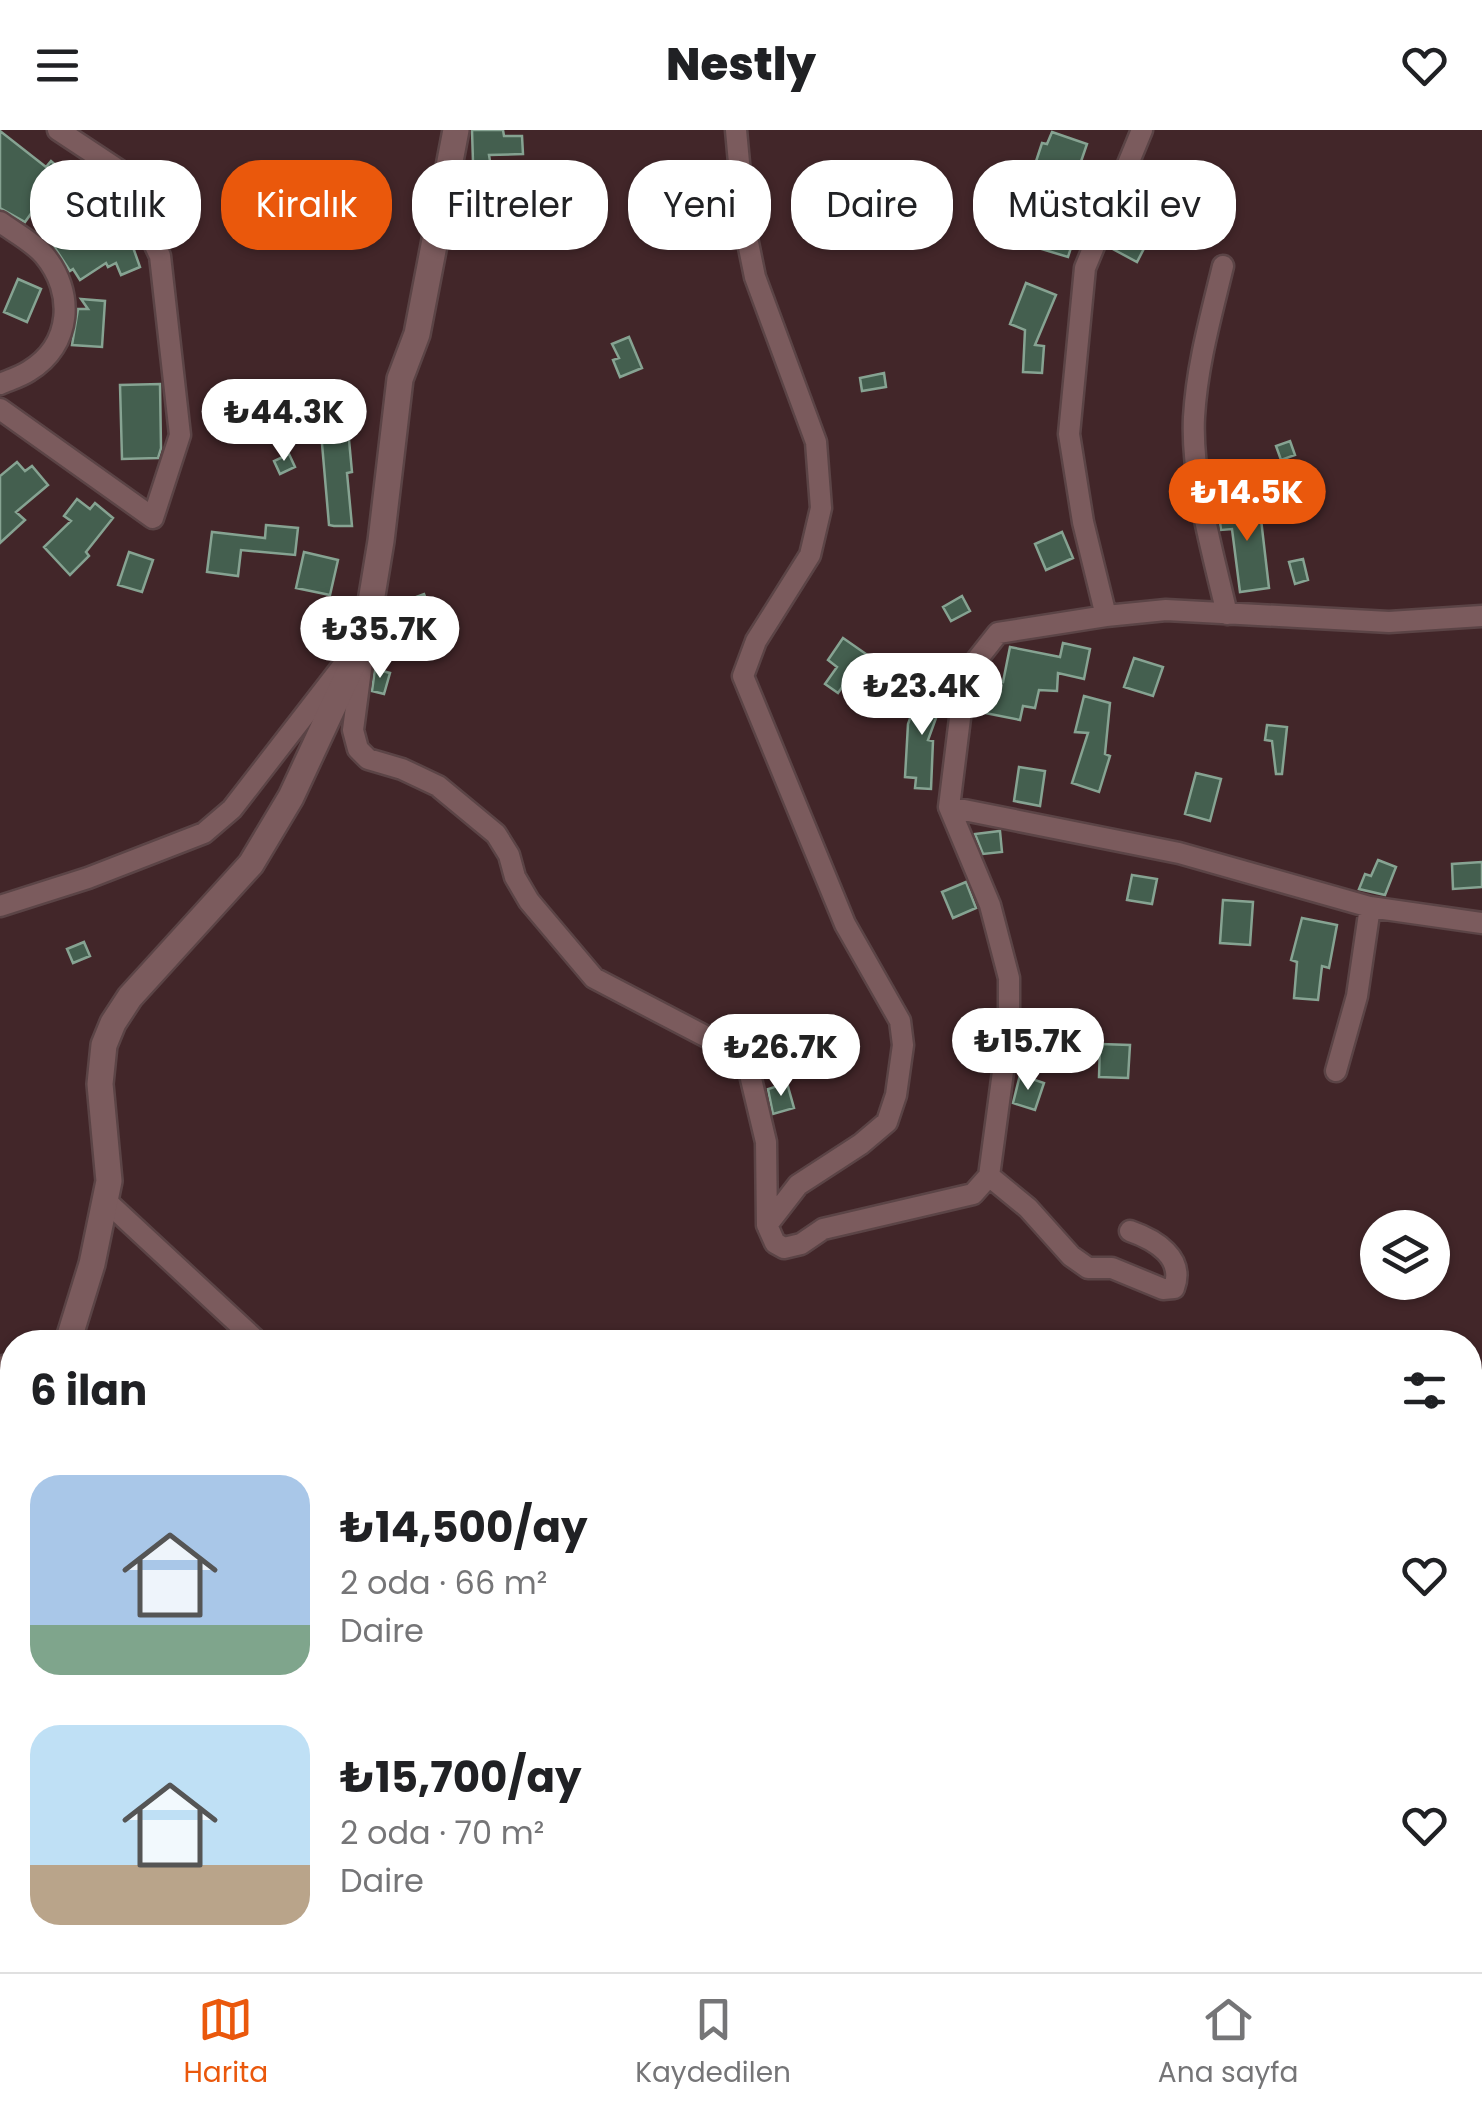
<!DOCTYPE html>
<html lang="tr">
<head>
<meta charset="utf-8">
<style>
	:root { --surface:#fff; --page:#f6f6f6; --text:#202124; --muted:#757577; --line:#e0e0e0; --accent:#ea580c }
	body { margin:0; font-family:Poppins,sans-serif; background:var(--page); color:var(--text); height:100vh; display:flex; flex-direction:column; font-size:38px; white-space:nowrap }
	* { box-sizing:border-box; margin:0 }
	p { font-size:32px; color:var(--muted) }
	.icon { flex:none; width:55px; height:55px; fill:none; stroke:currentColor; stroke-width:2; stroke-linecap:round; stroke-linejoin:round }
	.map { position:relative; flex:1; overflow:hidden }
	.details { position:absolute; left:0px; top:1200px; width:1482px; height:642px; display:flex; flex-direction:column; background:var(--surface); border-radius:40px 40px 0 0; box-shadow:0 2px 8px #0004 }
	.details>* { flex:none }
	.hud { position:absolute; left:30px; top:30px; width:1422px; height:90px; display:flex; gap:20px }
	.tools { position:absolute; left:1360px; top:1080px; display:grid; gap:20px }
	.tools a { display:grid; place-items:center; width:90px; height:90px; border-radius:50%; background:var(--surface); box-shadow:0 2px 8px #0004; font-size:50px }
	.price { position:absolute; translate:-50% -85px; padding:0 22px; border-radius:35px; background:#fff; color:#222; font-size:32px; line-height:65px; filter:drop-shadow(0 2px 5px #0008) }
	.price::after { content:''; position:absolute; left:50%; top:60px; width:30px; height:22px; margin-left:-15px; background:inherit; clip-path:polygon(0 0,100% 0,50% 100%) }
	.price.on { background:var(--accent); color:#fff }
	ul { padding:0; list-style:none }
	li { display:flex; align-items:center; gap:30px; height:250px; padding:0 30px }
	li span { display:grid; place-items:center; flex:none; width:280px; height:200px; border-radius:30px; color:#555 }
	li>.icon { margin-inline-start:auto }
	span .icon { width:120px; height:120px; fill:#fffc; stroke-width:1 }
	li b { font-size:42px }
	h2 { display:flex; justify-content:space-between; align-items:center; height:120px; padding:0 30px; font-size:42px }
	.tag { padding:0 35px; border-radius:40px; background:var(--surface); box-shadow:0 2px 8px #0004; font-size:35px; line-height:90px }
	.tag.on { background:var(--accent); color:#fff }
	header { display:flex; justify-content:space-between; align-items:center; height:130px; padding:0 30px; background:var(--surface); font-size:45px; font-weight:800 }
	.tabs { display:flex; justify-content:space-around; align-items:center; height:140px; border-top:2px solid var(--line); background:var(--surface); font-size:28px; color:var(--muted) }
	.tabs a { display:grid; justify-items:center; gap:5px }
	.tabs .on { color:var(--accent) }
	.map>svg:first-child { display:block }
</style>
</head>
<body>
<header><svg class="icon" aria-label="menu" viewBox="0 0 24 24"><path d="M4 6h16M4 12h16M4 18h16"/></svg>Nestly<svg class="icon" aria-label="heart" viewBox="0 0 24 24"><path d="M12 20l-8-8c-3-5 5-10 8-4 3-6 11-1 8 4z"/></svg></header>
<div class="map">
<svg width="1482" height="1842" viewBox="0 0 1482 1842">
	<rect width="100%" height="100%" fill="#422629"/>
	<path fill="#445f4f" stroke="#86a392" stroke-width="2.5" d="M 472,0 L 503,0 L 504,6 L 522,6 L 523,24 L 489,25 L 490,31 L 473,32 Z
		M 0,1 L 46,37 L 51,31 L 67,45 L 55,60 L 50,57 L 25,92 L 0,78 Z
		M 1052,2 L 1087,14 L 1060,93 L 1077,99 L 1068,127 L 1038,118 L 1052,73 L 1025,65 L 1042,13 L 1047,14 Z
		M 1140,45 L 1169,58 L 1148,104 L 1151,105 L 1137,132 L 1109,117 Z
		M 124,92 L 140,137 L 121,145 L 116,133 L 108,137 L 106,133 L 80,150 L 73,139 L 70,141 L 51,112 L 75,97 L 83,110 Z
		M 18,149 L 41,159 L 27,192 L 4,182 Z
		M 1026,153 L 1056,165 L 1035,215 L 1044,216 L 1042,243 L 1023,242 L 1025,200 L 1010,194 Z
		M 81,169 L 105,171 L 102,217 L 72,215 L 78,179 L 88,179 Z
		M 629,207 L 642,238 L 620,247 L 613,230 L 619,228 L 612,214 Z
		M 884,243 L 886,257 L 862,261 L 860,248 Z
		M 160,254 L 161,318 L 158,328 L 122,329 L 120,255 Z
		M 348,299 L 352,342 L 347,343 L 352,396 L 334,396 L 329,395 L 321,302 Z
		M 1290,311 L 1295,325 L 1281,330 L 1276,316 Z
		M 289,324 L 295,337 L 280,344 L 274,331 Z
		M 17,332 L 25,341 L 32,336 L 48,355 L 16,382 L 25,390 L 0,413 L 0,346 Z
		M 77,369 L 90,379 L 95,373 L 113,388 L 86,422 L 89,426 L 70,445 L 44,417 L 71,391 L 64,386 Z
		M 1259,372 L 1269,458 L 1240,462 L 1232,399 L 1221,400 L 1218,376 Z
		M 266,395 L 298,398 L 295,425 L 241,420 L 238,446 L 207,442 L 212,402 L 265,408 Z
		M 1062,402 L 1073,428 L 1046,440 L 1035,414 Z
		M 129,422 L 153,430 L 142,462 L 118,455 Z
		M 304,422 L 338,430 L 330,465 L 296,458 Z
		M 1303,429 L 1308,450 L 1295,454 L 1289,432 Z
		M 424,464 L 433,486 L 412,494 L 392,494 L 391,470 L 411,469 Z
		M 962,466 L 970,481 L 951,491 L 943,477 Z
		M 843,508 L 866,524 L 838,563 L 825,554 L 837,537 L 828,530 Z
		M 1063,513 L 1090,519 L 1084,549 L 1058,543 L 1057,561 L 1039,560 L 1035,578 L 1023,576 L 1020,590 L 975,581 L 983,548 L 1003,552 L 1010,517 L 1060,527 Z
		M 1134,528 L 1163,537 L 1153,566 L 1124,557 Z
		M 375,539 L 390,543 L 384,564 L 372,561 Z
		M 921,558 L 944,566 L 928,610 L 933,611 L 931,659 L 915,658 L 916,648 L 905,647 L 908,594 Z
		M 1084,566 L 1110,573 L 1105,624 L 1110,626 L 1099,662 L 1072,653 L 1088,603 L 1075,602 Z
		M 1267,595 L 1287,597 L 1282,644 L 1276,644 L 1272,611 L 1265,610 Z
		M 1019,637 L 1045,641 L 1040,676 L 1014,671 Z
		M 1196,643 L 1221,649 L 1210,691 L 1185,684 Z
		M 1000,701 L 1002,722 L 983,724 L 975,704 Z
		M 1378,730 L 1396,737 L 1385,765 L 1359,759 L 1365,744 L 1371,746 Z
		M 1482,732 L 1482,757 L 1453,759 L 1452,734 Z
		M 1132,745 L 1157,749 L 1152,774 L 1127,770 Z
		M 966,752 L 976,778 L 953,788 L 942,762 Z
		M 1223,770 L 1253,772 L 1250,815 L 1220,813 Z
		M 1302,788 L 1337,795 L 1329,838 L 1322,836 L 1318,870 L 1294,868 L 1297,832 L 1291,830 Z
		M 84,812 L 90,826 L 73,833 L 67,819 Z
		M 1100,914 L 1130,915 L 1128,948 L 1099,947 Z
		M 1020,945 L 1044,953 L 1035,980 L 1013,973 Z
		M 787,953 L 794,978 L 773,984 L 768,959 Z"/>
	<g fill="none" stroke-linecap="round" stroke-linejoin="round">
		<g stroke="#5b4446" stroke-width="25">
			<path id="minor" d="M 736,0 L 745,98 L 755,147 L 816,312 L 821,378 L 810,425 L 756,511 L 743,546 L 845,794 L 900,891 L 903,915 L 896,965 L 887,992 L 861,1014 L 798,1055 L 767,1095
				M 0,92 C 14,102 33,112 44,125 C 75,162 72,215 29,241 C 20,247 9,250 0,254
				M 1223,136 C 1211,186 1197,235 1194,287 C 1191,349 1213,423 1227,484
				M 0,279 L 153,388 L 180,305 L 160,126 L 120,41 L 58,0
				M 1106,486 L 1083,392 L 1069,304 L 1085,138 L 1142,0
				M 363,524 L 353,600 L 358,619 L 368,629 L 402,639 L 438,656 L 496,704 L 509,725 L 515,747 L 529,771 L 594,848 L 724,916 L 747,932 L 766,1012 L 767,1095 L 775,1113 L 784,1118 L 801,1114 L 823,1099 L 973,1064 L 989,1046 L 1009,897 L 1009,848 L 990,775 L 949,677 L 961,580 L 972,536 L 998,503 L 1106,486 L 1166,480 L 1389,492 L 1482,486
				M 949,677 L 1179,723 L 1370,777 L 1482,793
				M 0,776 L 88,748 L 204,703 L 232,679 L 348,529
				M 1336,941 L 1357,866 L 1370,777
				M 989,1046 L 1028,1078 L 1071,1126 L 1088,1138 L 1112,1138 L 1163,1159 L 1174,1158 C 1185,1128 1156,1110 1130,1101
				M 104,1069 L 258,1212
				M 0,1237 L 12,1234
				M 1470,1330 L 1482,1301
				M 1470,1582 L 1482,1580
				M 0,1626 L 12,1631
				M 1292,1830 L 1297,1842"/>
		</g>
		<g stroke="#5b4446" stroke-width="30">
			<path id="tertiary" d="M 68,1212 L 92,1134 L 109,1051 L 100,954 L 104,915 L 113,893 L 130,867 L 251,734 L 291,667 L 365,508 L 381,411 L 400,249 L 417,204 L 456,0
				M 0,1448 L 12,1394"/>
		</g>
		<use href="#minor" stroke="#7b5b5d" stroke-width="20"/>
		<use href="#tertiary" stroke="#7b5b5d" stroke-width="25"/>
	</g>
</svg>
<div class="tools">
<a><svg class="icon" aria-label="layers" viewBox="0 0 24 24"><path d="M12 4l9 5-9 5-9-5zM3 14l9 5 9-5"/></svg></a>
</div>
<b class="price" style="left:284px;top:334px">₺44.3K</b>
<b class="price on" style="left:1247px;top:414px">₺14.5K</b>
<b class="price" style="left:380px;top:551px">₺35.7K</b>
<b class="price" style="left:922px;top:608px">₺23.4K</b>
<b class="price" style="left:1028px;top:963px">₺15.7K</b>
<b class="price" style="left:781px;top:969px">₺26.7K</b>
<div class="hud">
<a class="tag">Satılık</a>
<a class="tag on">Kiralık</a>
<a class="tag">Filtreler</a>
<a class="tag">Yeni</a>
<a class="tag">Daire</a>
<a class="tag">Müstakil ev</a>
</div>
<section class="details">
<h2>6 ilan<svg class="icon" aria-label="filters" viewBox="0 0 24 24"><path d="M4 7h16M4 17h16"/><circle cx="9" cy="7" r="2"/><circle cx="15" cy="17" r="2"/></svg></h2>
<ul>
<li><span style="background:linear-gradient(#a9c7e8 75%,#7fa58c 0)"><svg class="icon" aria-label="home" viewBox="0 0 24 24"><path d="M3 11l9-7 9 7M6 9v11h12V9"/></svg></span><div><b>₺14,500/ay</b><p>2 oda · 66 m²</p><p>Daire</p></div><svg class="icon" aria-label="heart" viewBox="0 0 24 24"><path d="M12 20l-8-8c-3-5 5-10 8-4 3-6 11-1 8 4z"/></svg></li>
<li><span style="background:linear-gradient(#bfe0f5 70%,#b9a48a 0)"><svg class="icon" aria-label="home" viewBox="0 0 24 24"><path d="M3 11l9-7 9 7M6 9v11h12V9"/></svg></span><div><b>₺15,700/ay</b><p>2 oda · 70 m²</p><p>Daire</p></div><svg class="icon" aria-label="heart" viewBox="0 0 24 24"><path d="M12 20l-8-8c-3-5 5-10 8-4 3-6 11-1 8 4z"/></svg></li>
</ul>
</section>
</div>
<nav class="tabs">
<a class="on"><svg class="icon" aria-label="map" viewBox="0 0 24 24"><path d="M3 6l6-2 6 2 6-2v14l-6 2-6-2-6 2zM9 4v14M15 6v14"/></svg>Harita</a>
<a><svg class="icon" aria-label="saved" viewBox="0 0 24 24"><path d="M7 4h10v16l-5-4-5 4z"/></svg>Kaydedilen</a>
<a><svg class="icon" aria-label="home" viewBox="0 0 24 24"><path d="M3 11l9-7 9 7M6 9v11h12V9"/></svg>Ana sayfa</a>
</nav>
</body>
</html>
